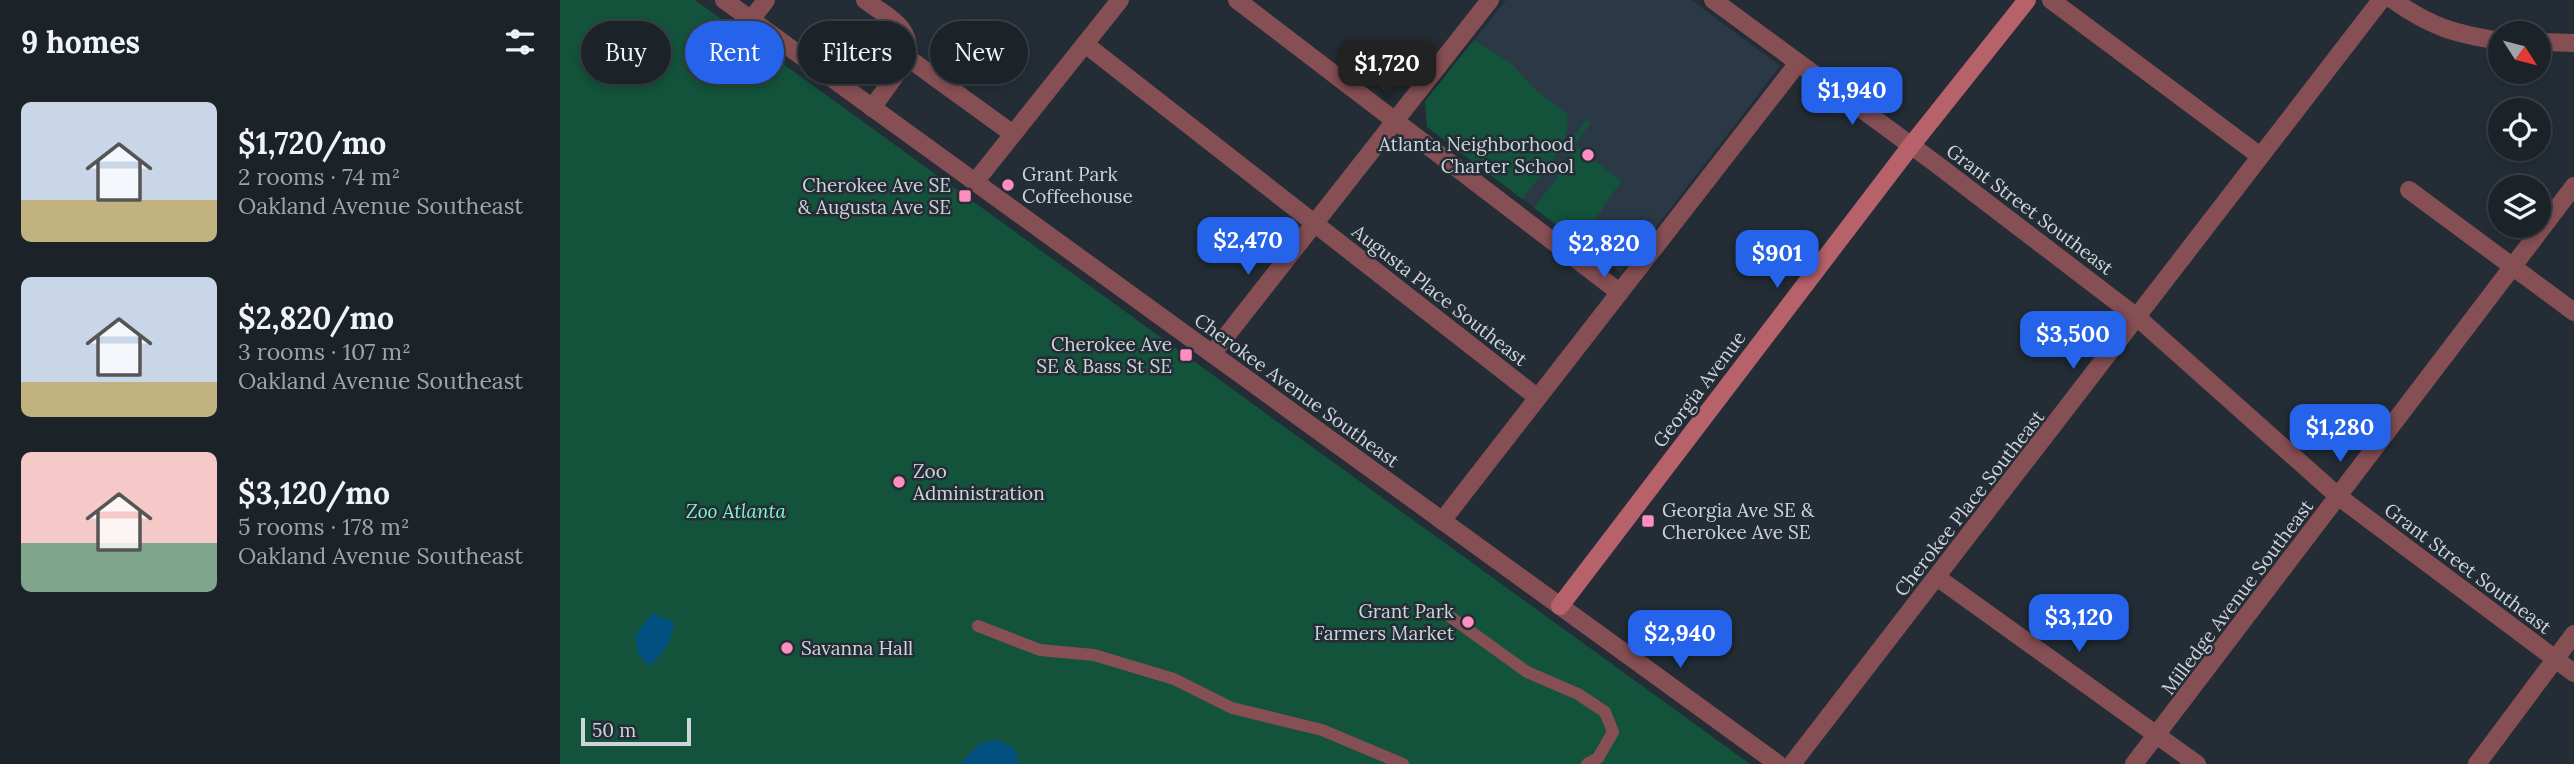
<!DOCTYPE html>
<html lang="en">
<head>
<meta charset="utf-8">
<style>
	:root { --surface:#1b2228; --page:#282f34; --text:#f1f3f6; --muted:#a0a4a8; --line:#393f45; --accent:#2563eb }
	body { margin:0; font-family:Lora,serif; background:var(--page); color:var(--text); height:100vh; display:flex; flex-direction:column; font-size:26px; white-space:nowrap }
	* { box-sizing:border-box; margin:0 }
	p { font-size:23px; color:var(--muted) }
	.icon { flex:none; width:38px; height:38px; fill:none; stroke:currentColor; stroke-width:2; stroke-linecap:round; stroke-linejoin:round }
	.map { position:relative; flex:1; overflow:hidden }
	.panel { display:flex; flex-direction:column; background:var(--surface); width:560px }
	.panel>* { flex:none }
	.guide { position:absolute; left:21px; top:21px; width:665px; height:63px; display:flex; gap:14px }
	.needle { width:46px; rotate:126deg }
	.fabs { position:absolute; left:1928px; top:21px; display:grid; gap:14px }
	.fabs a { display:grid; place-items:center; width:63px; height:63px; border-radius:50%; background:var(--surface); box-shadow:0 4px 10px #0003,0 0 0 2px var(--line); font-size:35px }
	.scale { position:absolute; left:21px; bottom:18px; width:110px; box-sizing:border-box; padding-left:7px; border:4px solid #ced4da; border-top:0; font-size:19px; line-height:24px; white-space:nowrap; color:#ced4da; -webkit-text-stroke:5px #242d36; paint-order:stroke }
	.price { position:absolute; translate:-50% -60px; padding:0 16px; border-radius:14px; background:var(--accent); color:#fff; font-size:23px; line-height:46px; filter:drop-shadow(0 2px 4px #0008) }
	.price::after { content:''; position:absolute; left:50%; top:42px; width:21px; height:16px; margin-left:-10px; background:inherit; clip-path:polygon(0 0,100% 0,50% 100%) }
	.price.selected { background:#222; color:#fff }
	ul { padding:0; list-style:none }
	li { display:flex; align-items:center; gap:21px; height:175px; padding:0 21px }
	li span { display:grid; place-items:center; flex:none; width:196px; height:140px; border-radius:10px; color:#555 }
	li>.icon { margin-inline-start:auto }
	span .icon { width:84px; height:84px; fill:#fffc; stroke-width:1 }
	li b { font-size:30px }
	h2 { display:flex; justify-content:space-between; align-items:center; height:84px; padding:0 21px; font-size:30px }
	.chip { padding:0 24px; border-radius:32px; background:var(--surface); box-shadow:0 4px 10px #0003,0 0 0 2px var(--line); font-size:24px; line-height:63px }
	.chip.selected { background:var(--accent); color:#fff }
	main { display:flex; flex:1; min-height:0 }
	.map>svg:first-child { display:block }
</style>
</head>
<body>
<main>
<section class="panel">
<h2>9 homes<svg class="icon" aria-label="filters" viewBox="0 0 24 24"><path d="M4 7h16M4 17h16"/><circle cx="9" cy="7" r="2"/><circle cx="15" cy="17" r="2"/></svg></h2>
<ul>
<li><span style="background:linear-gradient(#c9d6e8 70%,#c2b280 0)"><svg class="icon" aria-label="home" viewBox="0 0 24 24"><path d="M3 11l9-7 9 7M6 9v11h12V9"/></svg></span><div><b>$1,720/mo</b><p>2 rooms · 74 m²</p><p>Oakland Avenue Southeast</p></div></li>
<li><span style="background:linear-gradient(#c9d6e8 75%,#c2b280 0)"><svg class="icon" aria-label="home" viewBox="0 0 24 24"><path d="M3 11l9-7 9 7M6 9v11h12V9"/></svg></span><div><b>$2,820/mo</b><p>3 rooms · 107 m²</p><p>Oakland Avenue Southeast</p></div></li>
<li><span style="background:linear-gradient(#f6c9c9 65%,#7fa58c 0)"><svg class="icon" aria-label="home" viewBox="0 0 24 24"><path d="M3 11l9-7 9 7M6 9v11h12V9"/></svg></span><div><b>$3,120/mo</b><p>5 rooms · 178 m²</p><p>Oakland Avenue Southeast</p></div></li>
</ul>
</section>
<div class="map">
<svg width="2014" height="764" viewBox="0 0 2014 764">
	<rect width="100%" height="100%" fill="#242d36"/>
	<path fill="#2b3946" d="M 946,0 L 1131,0 L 1220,66 L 1061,273 L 867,127 L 865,101 Z"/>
	<path fill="#13523b" d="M 0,0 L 135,0 L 1190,764 L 0,764 Z
		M 914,40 L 952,64 L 976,90 L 1007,114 C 1013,146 980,175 962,199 L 867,127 L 865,101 Z
		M 1026,120 L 1031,122 L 1015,145 L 1061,181 L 1020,242 L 974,208 L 1013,156 L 1006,147 Z"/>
	<path fill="#004f7f" d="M 92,613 L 114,622 C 113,640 103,654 89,666 L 77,652 L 76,636 Z
		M 438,740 L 454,748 L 460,764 L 400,764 L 420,743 Z"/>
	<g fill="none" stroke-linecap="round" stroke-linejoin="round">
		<path stroke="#864f54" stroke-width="12" d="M 885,613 L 967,672 L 1018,694 L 1045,712 L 1053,732 L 1038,758 L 1027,764
			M 418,626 L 480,650 L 534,655 L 614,679 L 672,708 L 762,730 L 843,764"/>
		<path stroke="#864f54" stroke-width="18" d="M 305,0 C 330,19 351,25 348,58
			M 677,0 L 1059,292
			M 1153,0 L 1375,163 L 1578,318 L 1779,497 L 2014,673
			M 1491,0 L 1700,156
			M 191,20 L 206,0
			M 525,44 L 978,398
			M 348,58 L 453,134
			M 312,108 L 348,58
			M 415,182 L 560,0
			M 1849,190 L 2014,312
			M 652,354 L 930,0
			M 882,521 L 1238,63
			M 1378,578 L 1637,764
			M 1232,764 L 1821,0
			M 1574,764 L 2014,186
			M 1917,764 L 2014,634"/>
		<path stroke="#864f54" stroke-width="18" d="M 164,0 L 1218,764
			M 1833,0 C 1871,27 1895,34 1941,41
			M 1979,42 L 2014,43"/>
		<path stroke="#b7616a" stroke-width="18" d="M 1000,606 L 1350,147 L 1467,0"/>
	</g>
	<g fill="#fd8ebf" stroke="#242d36" stroke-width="2.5">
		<circle cx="1028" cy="155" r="7"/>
		<circle cx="448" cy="185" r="7"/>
		<rect x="398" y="189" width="14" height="14" rx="3.5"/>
		<rect x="619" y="348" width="14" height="14" rx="3.5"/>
		<circle cx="339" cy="482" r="7"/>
		<rect x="1081" y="514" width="14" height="14" rx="3.5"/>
		<circle cx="908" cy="622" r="7"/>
		<circle cx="227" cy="648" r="7"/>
	</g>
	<g text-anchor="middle" stroke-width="5" stroke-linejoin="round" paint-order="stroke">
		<g font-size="19" fill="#ced4da" stroke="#242d36" text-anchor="end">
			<text x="1014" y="151">Atlanta Neighborhood<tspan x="1014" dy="22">Charter School</tspan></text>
			<text x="462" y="181" text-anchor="start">Grant Park<tspan x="462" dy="22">Coffeehouse</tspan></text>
			<text x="391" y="192">Cherokee Ave SE<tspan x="391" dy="22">&amp; Augusta Ave SE</tspan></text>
			<text x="612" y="351">Cherokee Ave<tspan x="612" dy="22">SE &amp; Bass St SE</tspan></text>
			<text x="353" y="478" text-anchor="start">Zoo<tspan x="353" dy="22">Administration</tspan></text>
			<text x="1102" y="517" text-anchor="start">Georgia Ave SE &amp;<tspan x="1102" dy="22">Cherokee Ave SE</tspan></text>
			<text x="894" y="618">Grant Park<tspan x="894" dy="22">Farmers Market</tspan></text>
			<text x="241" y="655" text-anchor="start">Savanna Hall</text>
		</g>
		<g font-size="19" fill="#ced4da" stroke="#242d36">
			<text transform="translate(1470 209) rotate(37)" y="7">Grant Street Southeast</text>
			<text transform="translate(880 295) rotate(38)" y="7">Augusta Place Southeast</text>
			<text transform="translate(1139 389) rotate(-53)" y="7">Georgia Avenue</text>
			<text transform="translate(737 390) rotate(36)" y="7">Cherokee Avenue Southeast</text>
			<text transform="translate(1409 503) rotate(-52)" y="7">Cherokee Place Southeast</text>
			<text transform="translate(1908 568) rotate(37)" y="7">Grant Street Southeast</text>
			<text transform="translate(1677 597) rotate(-53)" y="7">Milledge Avenue Southeast</text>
		</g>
		<g font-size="19" font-style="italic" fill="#7ffac7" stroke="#242d36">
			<text x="176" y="518">Zoo Atlanta</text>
		</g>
	</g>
</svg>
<div class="fabs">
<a><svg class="needle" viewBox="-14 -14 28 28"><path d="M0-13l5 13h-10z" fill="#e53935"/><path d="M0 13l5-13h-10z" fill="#a0a4a8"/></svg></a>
<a><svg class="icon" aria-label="locate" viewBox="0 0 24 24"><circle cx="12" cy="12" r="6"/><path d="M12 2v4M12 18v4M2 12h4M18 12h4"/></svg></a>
<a><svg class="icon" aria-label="layers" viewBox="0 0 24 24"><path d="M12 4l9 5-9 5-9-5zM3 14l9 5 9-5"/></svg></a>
</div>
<div class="scale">50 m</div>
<b class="price selected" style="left:827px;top:100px">$1,720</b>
<b class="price" style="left:1292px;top:127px">$1,940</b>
<b class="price" style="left:688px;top:277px">$2,470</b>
<b class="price" style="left:1044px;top:280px">$2,820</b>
<b class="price" style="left:1217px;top:290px">$901</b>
<b class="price" style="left:1513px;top:371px">$3,500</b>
<b class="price" style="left:1780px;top:464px">$1,280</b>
<b class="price" style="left:1519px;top:654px">$3,120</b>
<b class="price" style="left:1120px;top:670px">$2,940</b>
<div class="guide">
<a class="chip">Buy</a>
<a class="chip selected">Rent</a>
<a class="chip">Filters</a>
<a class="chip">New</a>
</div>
</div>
</main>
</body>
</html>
